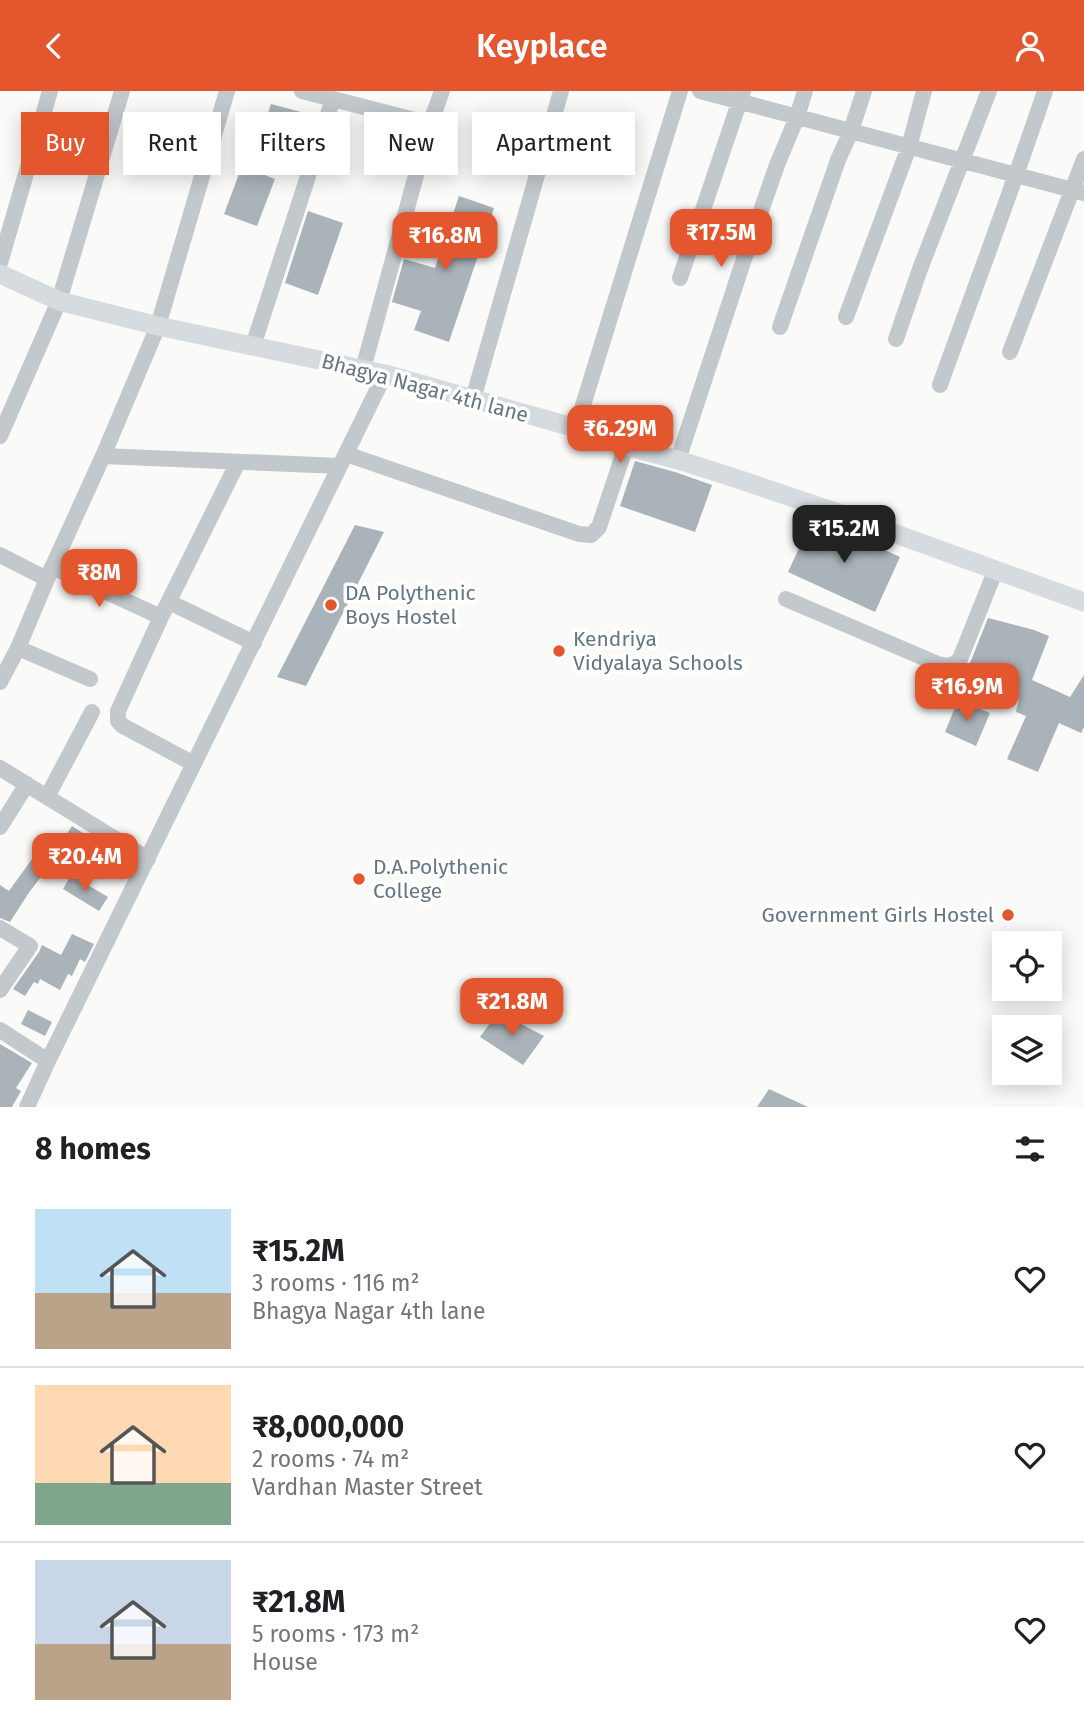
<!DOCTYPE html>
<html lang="en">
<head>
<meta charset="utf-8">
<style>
	:root { --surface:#fff; --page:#f6f6f6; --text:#202124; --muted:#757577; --line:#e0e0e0; --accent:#e4572e }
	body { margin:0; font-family:"Fira Sans",sans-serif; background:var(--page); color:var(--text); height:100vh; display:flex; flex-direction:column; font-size:26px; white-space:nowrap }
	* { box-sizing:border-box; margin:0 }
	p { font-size:23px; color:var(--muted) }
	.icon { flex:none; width:38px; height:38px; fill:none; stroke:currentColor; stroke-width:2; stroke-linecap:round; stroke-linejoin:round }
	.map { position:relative; height:1016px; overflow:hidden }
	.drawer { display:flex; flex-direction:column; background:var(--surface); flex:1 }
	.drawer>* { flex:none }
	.guide { position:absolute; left:21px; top:21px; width:700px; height:63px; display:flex; gap:14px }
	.controls { position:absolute; left:992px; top:840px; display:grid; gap:14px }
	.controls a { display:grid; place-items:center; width:70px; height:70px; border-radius:0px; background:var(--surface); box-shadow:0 4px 18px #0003; font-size:35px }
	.price { position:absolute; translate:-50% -60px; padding:0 16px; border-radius:14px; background:var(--accent); color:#fff; font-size:23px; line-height:46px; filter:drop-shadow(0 2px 4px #0008) }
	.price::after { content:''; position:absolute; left:50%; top:42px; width:21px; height:16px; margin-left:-10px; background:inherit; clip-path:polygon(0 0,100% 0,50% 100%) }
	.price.active { background:#222; color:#fff }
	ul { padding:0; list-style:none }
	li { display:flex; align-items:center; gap:21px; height:175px; padding:0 35px }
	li+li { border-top:2px solid var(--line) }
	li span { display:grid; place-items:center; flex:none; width:196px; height:140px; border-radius:0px; color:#555 }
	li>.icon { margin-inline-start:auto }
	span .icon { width:84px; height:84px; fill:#fffc; stroke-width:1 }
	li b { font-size:30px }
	h2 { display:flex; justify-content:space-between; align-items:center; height:84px; padding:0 35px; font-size:30px }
	.pill { padding:0 24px; border-radius:0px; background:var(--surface); box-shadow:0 4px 18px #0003; font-size:24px; line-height:63px }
	.pill.active { background:var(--accent); color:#fff }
	header { display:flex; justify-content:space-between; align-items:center; height:91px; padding:0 35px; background:var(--accent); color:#fff; font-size:32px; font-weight:600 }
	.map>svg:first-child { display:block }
</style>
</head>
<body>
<header><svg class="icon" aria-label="back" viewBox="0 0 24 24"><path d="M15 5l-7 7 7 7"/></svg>Keyplace<svg class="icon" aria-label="person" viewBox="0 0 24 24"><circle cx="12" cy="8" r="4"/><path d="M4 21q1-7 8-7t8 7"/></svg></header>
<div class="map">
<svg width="1084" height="1016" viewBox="0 0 1084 1016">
	<rect width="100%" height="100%" fill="#fafaf8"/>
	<path fill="#aab3b9" d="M 271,13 L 301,21 L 293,46 L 263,37 Z
		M 242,75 L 275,88 L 257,135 L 224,123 Z
		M 459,105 L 494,117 L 449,251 L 414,239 L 421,220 L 392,211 L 404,168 L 435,177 Z
		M 308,120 L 343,132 L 318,204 L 285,192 Z
		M 635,370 L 675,381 L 712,394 L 695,441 L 620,415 Z
		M 813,427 L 900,466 L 875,521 L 788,481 Z
		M 355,434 L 384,441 L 306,595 L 277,586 Z
		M 988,527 L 1034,539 L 1049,545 L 1032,589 L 1070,606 L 1084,584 L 1084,636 L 1081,642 L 1059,632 L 1038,681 L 1007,668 L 1026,625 L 1016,621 L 1019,608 L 998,593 L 996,597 L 962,583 L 970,572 Z
		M 958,609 L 990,622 L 976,655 L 945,641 Z
		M 72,735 L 89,746 L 68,780 L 50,769 Z
		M 32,768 L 46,779 L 28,803 L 10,831 L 0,827 L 0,794 L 9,800 Z
		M 71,784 L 108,806 L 99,820 L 63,798 Z
		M 72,843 L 94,853 L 85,871 L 80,868 L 72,885 L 68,883 L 60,899 L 40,888 L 38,893 L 34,891 L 25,905 L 13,898 L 39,861 L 42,854 L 61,864 Z
		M 28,919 L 52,931 L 45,945 L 21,933 Z
		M 498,921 L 544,945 L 523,974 L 480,946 Z
		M 0,953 L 32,972 L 16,997 L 21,1000 L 12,1016 L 0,1016 Z
		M 769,998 L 808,1016 L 757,1016 Z"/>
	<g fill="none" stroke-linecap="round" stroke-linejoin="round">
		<path stroke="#c3c8cc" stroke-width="16" d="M 302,0 L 430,33
			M 700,0 L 1084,102
			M 0,172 L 50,0
			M 680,187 L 743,0
			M 846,226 L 909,56 L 924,0
			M 780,236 L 838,69 L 851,40 L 864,0
			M 896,248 L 920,178 L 989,0
			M 253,255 L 333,8
			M 1010,261 L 1084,68
			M 363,278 L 430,33 L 442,0
			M 940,294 C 975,196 1012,99 1045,0
			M 473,308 L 561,0
			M 576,337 L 680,0
			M 0,345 L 59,210 L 122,0
			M 346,363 L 579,443 L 591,444 L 599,436 L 626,355
			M 103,365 L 340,375
			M 678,369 L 743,171 L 777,74 L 797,26 L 805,0
			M 0,464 L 47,488
			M 52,476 L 161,526
			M 786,508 L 938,573 C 948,575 953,576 960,568 L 996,478
			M 169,511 L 254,552
			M 18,557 L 90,588
			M 0,591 L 18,557 L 47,488 L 103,365 L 158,235 L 227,0
			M 194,673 L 123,635 L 118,630 L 118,620 L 161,526 L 238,371
			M 0,677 L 148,768
			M 47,706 L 92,621
			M 0,736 L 27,693
			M 0,837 L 30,855 L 0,899
			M 0,939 L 48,970
			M 27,1016 L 48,970 L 385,283"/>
		<path stroke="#d6dbdf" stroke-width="19" d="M 0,183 L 59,210 L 158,235 L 385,283 L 576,337 L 626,355 L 678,369 L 738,388 L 835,421 L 1084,511"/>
	</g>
	<g fill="#e4572e" stroke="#fff" stroke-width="2.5">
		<circle cx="331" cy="514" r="7"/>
		<circle cx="559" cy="560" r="7"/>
		<circle cx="359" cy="788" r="7"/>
		<circle cx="1008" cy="824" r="7"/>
	</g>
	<g text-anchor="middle" stroke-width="7" stroke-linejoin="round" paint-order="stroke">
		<g font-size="21" fill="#657683" stroke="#fff">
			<text transform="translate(425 297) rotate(15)" y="7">Bhagya Nagar 4th lane</text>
		</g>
		<g font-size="21" fill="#657683" stroke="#fff" text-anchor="start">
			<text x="345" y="509">DA Polythenic<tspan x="345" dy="24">Boys Hostel</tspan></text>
			<text x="573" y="555">Kendriya<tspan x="573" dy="24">Vidyalaya Schools</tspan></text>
			<text x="373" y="783">D.A.Polythenic<tspan x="373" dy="24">College</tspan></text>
			<text x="994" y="831" text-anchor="end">Government Girls Hostel</text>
		</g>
	</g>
</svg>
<div class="controls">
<a><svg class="icon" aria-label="locate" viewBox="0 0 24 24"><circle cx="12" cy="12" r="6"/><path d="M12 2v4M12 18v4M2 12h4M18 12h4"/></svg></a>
<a><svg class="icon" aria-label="layers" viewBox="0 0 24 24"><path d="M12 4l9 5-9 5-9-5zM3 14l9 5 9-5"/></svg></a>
</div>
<b class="price" style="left:721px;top:178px">₹17.5M</b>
<b class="price" style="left:445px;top:181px">₹16.8M</b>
<b class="price" style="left:620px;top:374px">₹6.29M</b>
<b class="price active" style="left:844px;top:474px">₹15.2M</b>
<b class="price" style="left:99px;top:518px">₹8M</b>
<b class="price" style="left:967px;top:632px">₹16.9M</b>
<b class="price" style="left:85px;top:802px">₹20.4M</b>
<b class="price" style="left:512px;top:947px">₹21.8M</b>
<div class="guide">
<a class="pill active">Buy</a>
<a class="pill">Rent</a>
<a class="pill">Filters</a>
<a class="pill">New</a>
<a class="pill">Apartment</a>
</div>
</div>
<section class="drawer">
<h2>8 homes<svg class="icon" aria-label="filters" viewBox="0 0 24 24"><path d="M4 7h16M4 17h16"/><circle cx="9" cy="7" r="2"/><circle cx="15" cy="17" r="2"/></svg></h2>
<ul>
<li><span style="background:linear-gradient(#bfe0f5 60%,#b9a48a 0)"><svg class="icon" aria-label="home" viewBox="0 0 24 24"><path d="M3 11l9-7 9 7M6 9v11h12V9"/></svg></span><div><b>₹15.2M</b><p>3 rooms · 116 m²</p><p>Bhagya Nagar 4th lane</p></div><svg class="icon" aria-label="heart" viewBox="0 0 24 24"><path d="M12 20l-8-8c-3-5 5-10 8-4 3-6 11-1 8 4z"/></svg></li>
<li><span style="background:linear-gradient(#ffd9b3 70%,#7fa58c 0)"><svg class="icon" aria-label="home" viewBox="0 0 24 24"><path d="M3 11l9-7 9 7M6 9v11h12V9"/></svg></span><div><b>₹8,000,000</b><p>2 rooms · 74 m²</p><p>Vardhan Master Street</p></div><svg class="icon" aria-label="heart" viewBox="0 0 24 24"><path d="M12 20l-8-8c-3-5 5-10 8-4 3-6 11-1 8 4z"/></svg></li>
<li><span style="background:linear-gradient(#c9d6e8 60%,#b9a48a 0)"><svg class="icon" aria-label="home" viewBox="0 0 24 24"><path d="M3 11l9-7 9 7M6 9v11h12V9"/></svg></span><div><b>₹21.8M</b><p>5 rooms · 173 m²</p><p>House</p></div><svg class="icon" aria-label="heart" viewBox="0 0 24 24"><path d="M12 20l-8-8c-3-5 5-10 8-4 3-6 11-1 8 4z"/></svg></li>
</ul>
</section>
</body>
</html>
